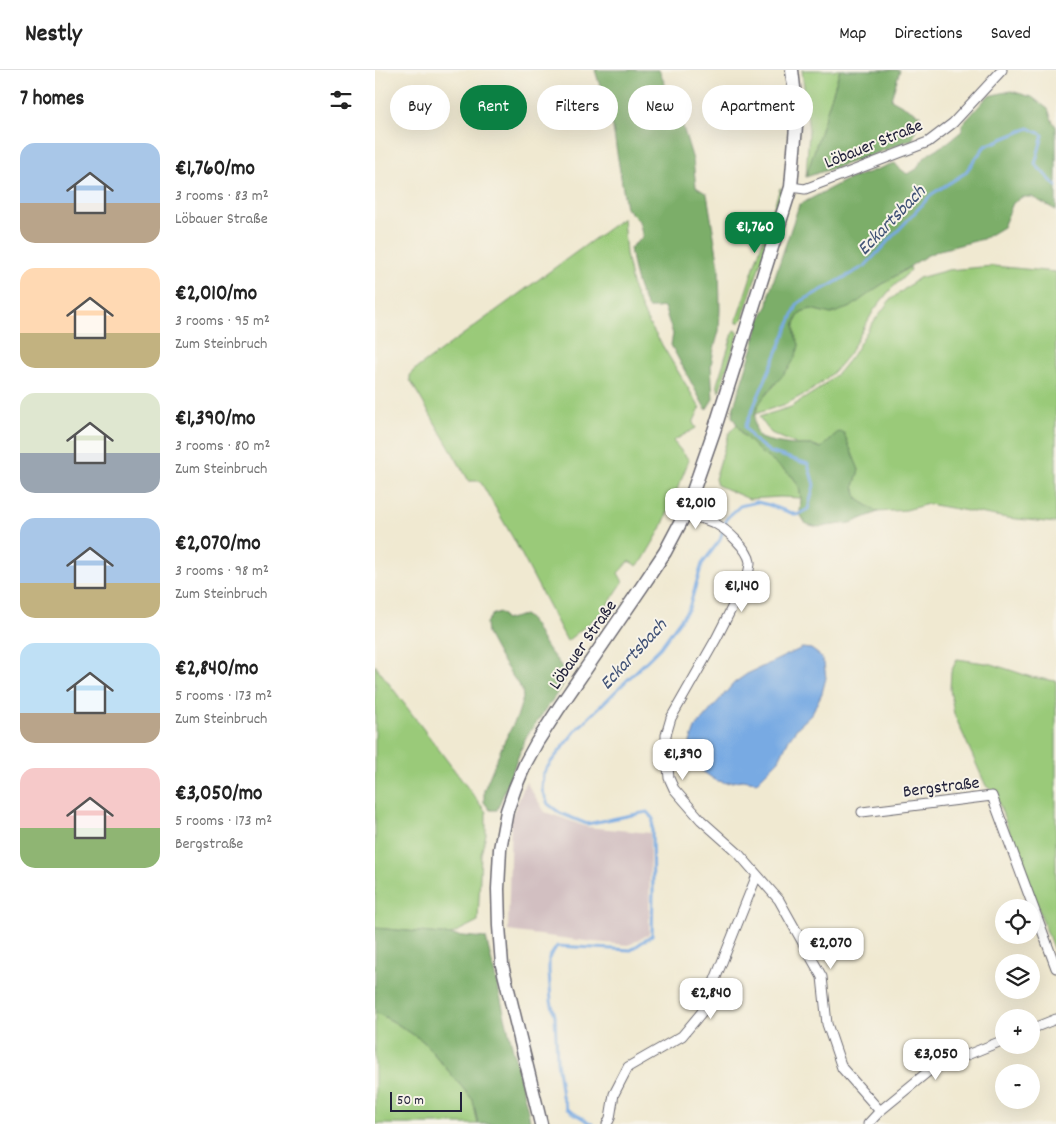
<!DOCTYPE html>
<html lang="en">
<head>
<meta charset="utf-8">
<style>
	:root { --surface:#fff; --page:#f6f6f6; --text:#222; --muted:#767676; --line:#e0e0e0; --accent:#0b8043 }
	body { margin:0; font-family:Dekko,sans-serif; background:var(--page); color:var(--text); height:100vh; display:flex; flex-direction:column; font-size:19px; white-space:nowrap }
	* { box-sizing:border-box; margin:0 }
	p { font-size:16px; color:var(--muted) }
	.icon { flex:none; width:28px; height:28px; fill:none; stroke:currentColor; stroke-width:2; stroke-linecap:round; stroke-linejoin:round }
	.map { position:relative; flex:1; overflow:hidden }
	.sheet { display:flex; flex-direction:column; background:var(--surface); width:375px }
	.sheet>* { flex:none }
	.hud { position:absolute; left:15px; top:15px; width:475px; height:45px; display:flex; gap:10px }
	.buttons { position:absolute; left:620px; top:829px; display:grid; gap:10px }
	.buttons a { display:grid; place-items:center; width:45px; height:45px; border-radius:50%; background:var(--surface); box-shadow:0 5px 20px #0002; font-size:25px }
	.scale { position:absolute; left:15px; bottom:12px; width:72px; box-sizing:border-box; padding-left:5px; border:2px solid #22223b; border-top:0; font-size:14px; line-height:18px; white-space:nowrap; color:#22223b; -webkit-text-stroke:4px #f7f3e8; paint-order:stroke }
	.price { position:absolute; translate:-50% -42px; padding:0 11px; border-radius:10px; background:#fff; color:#222; font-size:16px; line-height:32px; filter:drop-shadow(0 1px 2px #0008) }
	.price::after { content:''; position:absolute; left:50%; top:30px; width:15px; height:11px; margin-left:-8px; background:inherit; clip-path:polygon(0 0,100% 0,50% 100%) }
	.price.selected { background:var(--accent); color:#fff }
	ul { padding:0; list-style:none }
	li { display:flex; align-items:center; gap:15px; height:125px; padding:0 20px }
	li span { display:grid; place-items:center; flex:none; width:140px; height:100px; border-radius:15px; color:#555 }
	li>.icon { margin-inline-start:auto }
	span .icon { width:60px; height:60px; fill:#fffc; stroke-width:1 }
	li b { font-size:21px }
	h2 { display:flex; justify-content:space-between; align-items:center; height:60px; padding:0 20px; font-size:21px }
	.chip { padding:0 18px; border-radius:22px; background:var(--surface); box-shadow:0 5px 20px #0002; font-size:18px; line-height:45px }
	.chip.selected { background:var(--accent); color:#fff }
	header { display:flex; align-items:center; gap:30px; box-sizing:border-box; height:70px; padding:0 25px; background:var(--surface); border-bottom:1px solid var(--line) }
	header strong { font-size:24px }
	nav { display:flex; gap:28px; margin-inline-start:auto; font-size:18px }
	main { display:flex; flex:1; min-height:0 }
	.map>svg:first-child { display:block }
</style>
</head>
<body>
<header>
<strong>Nestly</strong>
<nav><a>Map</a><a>Directions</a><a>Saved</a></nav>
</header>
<main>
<section class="sheet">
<h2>7 homes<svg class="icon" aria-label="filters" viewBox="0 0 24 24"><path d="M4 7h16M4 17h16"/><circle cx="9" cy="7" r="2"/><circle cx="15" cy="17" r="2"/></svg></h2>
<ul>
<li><span style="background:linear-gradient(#a9c7e8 60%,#b9a48a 0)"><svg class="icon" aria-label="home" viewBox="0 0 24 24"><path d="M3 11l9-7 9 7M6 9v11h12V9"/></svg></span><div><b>€1,760/mo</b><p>3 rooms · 83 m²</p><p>Löbauer Straße</p></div></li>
<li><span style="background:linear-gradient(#ffd9b3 65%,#c2b280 0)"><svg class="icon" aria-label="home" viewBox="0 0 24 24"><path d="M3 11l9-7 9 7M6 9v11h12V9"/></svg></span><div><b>€2,010/mo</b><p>3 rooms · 95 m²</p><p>Zum Steinbruch</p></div></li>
<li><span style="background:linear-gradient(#dfe7d0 60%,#9aa5b1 0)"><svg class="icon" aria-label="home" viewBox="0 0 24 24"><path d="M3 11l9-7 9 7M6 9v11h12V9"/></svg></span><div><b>€1,390/mo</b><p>3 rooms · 80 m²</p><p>Zum Steinbruch</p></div></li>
<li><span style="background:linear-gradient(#a9c7e8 65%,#c2b280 0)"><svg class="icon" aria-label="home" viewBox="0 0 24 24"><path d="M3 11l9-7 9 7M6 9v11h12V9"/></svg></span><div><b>€2,070/mo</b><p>3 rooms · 98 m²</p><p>Zum Steinbruch</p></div></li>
<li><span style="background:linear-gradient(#bfe0f5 70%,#b9a48a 0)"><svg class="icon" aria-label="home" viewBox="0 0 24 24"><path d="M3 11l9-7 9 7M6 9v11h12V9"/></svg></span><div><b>€2,840/mo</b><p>5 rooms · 173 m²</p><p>Zum Steinbruch</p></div></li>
<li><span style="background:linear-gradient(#f6c9c9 60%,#8fb573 0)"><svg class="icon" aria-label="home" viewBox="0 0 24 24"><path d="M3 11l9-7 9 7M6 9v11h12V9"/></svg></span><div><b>€3,050/mo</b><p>5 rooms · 173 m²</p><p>Bergstraße</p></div></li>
</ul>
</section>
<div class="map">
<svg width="681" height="1054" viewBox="0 0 681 1054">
	<rect width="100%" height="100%" fill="#f7f3e8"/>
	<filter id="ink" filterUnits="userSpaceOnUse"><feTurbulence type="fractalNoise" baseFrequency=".02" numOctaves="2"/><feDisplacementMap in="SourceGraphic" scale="10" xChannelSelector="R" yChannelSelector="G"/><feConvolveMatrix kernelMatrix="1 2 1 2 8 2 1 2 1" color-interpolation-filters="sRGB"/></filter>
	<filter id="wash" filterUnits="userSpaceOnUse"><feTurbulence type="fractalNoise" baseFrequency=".0096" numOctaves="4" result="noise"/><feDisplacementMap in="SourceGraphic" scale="20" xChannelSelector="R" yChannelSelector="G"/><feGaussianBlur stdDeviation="1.12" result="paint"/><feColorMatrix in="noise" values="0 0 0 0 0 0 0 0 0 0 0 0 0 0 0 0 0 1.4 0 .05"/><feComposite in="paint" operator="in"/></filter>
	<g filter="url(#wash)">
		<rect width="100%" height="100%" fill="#f0e9d1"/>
		<path fill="#d2bfc1" d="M 151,712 L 170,742 L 212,757 L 275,763 L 274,864 L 254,875 L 219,872 L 133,861 L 136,749 Z"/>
		<path fill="#9aca79" stroke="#5e765a" d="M 427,0 L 465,0 L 431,107 L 434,61 Z
			M 405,118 L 406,118 L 407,126 L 367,250 L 365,252 L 361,252 Z
			M 248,148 L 251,184 L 258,219 L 272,250 L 325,338 L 318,353 L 321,358 L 298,371 L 314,390 L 286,459 L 268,490 L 262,496 L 254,491 L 243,503 L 248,512 L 228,542 L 192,571 L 138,468 L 105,411 L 94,411 L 35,310 L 35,306 L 38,301 Z
			M 618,196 L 681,202 L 681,453 L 632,448 L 553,434 L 531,440 L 503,442 L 482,429 L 479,416 L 484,400 L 463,362 L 446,378 L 439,375 L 423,375 L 396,363 L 384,347 L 416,337 L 444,319 L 464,302 L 477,286 L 494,258 L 515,230 L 544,208 L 573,200 Z
			M 535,197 L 536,200 L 515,220 L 499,240 L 474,284 L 459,302 L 437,320 L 411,334 L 380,344 L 385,331 L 399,316 L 424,275 C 419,261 417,255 426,242 L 436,239 L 456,244 L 503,217 Z
			M 359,260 L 363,262 L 363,265 L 344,322 L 342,314 Z
			M 362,354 L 368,365 L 418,407 L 424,417 L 426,428 L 405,427 L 374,429 L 342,415 L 340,409 L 354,363 Z
			M 582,589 L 617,594 L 656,607 L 681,611 L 681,886 L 620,723 L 611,716 L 579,644 L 575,619 L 576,602 Z
			M 0,595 L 111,742 L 111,764 L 106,784 L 103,851 L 75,865 L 0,858 Z
			M 0,942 L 19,952 L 48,971 L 98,1030 L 103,1054 L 0,1054 Z"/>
		<path fill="#7bae69" stroke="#4e6852" d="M 220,0 L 284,0 L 307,54 L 318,90 L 321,117 L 332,124 L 344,196 L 345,240 L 344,261 L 339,279 L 336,295 L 338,329 L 331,340 L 296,275 L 298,264 L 289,237 L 282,238 L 273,238 C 261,216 259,202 255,178 L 268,167 L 264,151 L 251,138 L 238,58 Z
			M 465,0 L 525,0 L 516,29 L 545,45 L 538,69 L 489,88 L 431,107 Z
			M 636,21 L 657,27 L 673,39 L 677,50 L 681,57 L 681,140 L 657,127 L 647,127 L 638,133 L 628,157 L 608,169 L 565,180 L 551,186 L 503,217 L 476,237 L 456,244 L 436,239 L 426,242 C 421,249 418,255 420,263 C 420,267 423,271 424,274 C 424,278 422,282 421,285 C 410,314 364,333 385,368 C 397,372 408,374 421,375 C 430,375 437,374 446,378 L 463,362 L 469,363 L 484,400 L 479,416 L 482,429 L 503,442 L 476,453 L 443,457 L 431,454 L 425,444 L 426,428 L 424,417 L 418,407 L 385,382 L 368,365 L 357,346 L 359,336 L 378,277 L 385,249 L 393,235 L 395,221 L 424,135 L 469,111 L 520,93 L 523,97 L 532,104 L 542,99 L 546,91 L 555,83 L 572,73 L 587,61 L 587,55 L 613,26 Z
			M 124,542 L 128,545 L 130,550 L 149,545 C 160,551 162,564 169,573 C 176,585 186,593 192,606 L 186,618 L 151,667 L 122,740 L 115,740 L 109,732 L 109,720 L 128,674 L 142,647 L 148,628 L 147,620 L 125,588 L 112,564 L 111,553 L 117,545 Z
			M 0,858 L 111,868 L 156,1054 L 103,1054 L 98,1030 L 48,971 L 19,952 L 0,942 Z"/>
		<path fill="#78aae3" stroke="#4d668f" d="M 427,578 L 436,579 L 443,584 L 449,593 L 451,608 L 447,623 L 436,645 L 423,657 L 414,669 L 404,690 L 382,712 L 367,710 L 351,713 L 340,710 L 324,699 L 315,683 L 315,672 L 320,658 L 359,613 L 372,604 Z"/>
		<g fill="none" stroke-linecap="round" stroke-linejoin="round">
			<path stroke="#78aae3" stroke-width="3" d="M 217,1054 L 192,1039 L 187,1026 L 182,991 L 180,946 L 176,931 L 174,902 L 174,888 L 182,876 L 256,880 L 277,865 L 278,822 L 277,760 L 278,749 L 272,742 L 212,754 L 185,743 L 173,734 L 167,720 L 168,704 L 176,692 L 202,659 L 285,578 L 314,538 L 327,494 L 345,470 L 352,448 L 365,436 L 382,432 L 394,435 L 422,445 L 433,439 L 439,415 L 433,394 L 395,382 L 379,370 L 370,357 L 423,233 L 490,196 L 557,124 L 590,103 L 610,76 L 654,58 L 668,65 L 660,94 L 681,116"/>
		</g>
	</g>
	<g filter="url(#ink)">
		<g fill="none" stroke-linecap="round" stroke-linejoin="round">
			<g stroke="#6a6870" stroke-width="11">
				<path id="minor" d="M 416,117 L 430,119 L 553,72 L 578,53 L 627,0
					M 310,444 C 320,447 332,449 341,454 C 352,460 373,479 375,492 C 375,498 373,503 372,508 L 341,569 L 296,648 L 291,665 L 291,677 L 294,708 L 299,719 L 326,750 L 363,783 L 404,830 L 447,907 L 452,954 L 467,998 L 505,1041
					M 487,742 L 617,726 L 681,898
					M 656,959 L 681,949
					M 232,1054 L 235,1048 L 239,1024 L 253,997 L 307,966 L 327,942 L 382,805
					M 493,1054 L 505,1041 L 555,1000 L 629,970"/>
			</g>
			<g stroke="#6a6870" stroke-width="15">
				<path id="secondary" d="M 166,1054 L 127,895 L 124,856 L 123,819 L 125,779 L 132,741 L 140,718 L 151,692 L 162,672 L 184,638 L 266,518 L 290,482 L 310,444 L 339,361 L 416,117 L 422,44 L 417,0"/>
			</g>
			<use href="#minor" stroke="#fff" stroke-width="9"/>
			<use href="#secondary" stroke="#fff" stroke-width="12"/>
		</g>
	</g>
	<g text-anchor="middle" stroke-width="4" stroke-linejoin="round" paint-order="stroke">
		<g font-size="18" fill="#22223b" stroke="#f7f3e8">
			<text transform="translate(498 73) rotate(-22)" y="6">Löbauer Straße</text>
			<text transform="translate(207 574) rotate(-55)" y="6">Löbauer Straße</text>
			<text transform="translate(566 716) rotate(-7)" y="6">Bergstraße</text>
		</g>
		<g font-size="19" font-style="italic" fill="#405276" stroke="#f7f3e8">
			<text transform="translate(515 149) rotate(-46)" y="7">Eckartsbach</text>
			<text transform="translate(257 583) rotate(-47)" y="7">Eckartsbach</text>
		</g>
	</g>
</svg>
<div class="buttons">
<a><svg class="icon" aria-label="locate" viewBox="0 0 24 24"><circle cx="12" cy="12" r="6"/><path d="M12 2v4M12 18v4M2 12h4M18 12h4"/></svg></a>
<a><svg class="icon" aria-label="layers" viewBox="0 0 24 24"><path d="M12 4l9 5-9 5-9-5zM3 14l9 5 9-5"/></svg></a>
<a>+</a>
<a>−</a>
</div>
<div class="scale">50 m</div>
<b class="price selected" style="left:380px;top:184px">€1,760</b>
<b class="price" style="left:321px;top:460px">€2,010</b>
<b class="price" style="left:367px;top:543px">€1,140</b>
<b class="price" style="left:308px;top:711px">€1,390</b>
<b class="price" style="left:456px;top:900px">€2,070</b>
<b class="price" style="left:336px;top:950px">€2,840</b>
<b class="price" style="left:561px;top:1011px">€3,050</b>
<div class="hud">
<a class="chip">Buy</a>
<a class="chip selected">Rent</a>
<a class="chip">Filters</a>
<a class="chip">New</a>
<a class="chip">Apartment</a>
</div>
</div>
</main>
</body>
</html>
